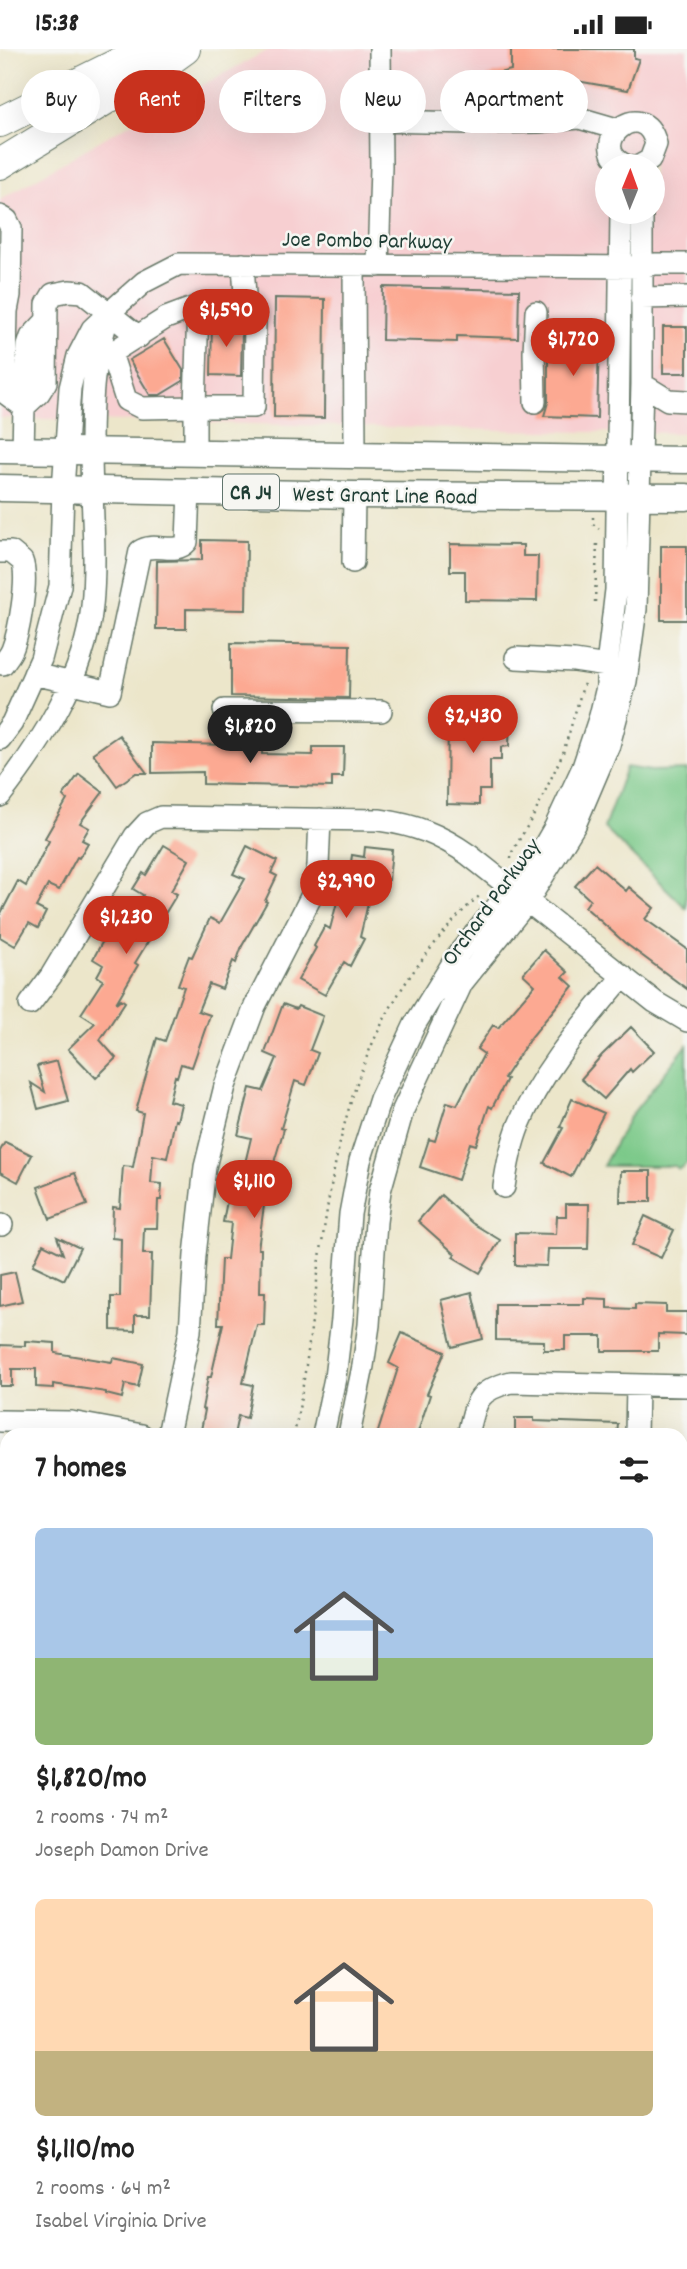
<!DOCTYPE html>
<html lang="en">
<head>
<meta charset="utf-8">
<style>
	:root { --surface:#fff; --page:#f6f6f6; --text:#222; --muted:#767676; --accent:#c8321e }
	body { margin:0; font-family:Dekko,sans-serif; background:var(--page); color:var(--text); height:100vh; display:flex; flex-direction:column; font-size:26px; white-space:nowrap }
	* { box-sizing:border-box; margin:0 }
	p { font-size:23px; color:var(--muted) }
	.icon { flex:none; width:38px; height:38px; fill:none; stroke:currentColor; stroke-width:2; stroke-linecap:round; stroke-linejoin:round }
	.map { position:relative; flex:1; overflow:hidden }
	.sheet { position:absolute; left:0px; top:1379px; width:688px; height:842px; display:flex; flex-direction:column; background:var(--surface); border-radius:21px 21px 0 0; box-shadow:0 7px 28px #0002 }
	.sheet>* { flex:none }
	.guide { position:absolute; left:21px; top:21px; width:646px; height:63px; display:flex; gap:14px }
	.needle { width:46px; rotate:1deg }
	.controls { position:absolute; left:595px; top:105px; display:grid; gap:14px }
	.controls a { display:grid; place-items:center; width:70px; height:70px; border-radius:50%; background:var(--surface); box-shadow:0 7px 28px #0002; font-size:35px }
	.price { position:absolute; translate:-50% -60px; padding:0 16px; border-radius:24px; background:var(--accent); color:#fff; font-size:23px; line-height:46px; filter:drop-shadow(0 2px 4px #0008) }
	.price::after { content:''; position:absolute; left:50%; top:42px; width:21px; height:16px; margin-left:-10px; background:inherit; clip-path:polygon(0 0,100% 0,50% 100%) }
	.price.on { background:#222; color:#fff }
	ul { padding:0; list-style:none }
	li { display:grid; align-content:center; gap:14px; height:371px; padding:0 35px }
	li span { display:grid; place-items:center; height:217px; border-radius:10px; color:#555 }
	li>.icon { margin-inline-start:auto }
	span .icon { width:126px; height:126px; fill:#fffc; stroke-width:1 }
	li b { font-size:30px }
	h2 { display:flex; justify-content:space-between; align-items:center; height:84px; padding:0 35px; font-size:30px }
	.tag { padding:0 24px; border-radius:32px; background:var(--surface); box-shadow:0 7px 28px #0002; font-size:24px; line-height:63px }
	.tag.on { background:var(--accent); color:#fff }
	.status { display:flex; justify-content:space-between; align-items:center; height:49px; padding:0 35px; background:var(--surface); direction:ltr }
	.status svg { height:19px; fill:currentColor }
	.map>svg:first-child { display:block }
</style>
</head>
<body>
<div class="status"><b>15:38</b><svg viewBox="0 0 49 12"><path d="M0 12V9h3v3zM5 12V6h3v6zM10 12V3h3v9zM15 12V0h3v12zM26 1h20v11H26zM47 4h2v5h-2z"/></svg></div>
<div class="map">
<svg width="687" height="2220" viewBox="0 0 687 2220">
	<rect width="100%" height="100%" fill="#f6f6f2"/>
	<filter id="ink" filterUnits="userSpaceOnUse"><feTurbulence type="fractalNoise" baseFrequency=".0143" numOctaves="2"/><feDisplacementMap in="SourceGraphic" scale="14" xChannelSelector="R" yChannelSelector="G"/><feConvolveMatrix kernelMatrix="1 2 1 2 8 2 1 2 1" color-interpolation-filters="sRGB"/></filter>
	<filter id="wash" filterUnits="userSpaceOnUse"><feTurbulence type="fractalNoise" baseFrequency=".00686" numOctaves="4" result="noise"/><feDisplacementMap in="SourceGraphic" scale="28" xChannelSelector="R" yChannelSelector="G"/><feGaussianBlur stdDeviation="1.57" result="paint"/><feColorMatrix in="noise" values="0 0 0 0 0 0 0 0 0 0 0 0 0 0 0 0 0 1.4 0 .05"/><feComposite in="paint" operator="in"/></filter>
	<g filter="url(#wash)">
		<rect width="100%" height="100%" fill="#ece6ca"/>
		<path fill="#f7cfd1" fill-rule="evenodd" d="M 270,0 L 687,0 L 687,384 L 586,383 L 0,369 L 0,151 L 111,85 ZM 607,117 L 653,117 L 653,163 L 607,163 Z"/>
		<path fill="#7bc989" stroke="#4d835e" stroke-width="2" d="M 626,718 L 651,722 L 687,721 L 686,859 L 604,779 Z
			M 687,996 L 687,1114 L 679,1120 L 675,1117 L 603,1117 L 629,1069 Z
			M 681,1865 L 687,1866 L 687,1956 L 681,1954 Z
			M 0,2047 L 7,2047 L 7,2214 L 193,2214 L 193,2220 L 0,2220 Z"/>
		<g id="blocks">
			<path fill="#fca992" d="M 511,0 L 634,0 L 634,9 L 639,10 L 628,41 L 577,32 L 487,32 L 487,27 L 511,21 Z
				M 383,238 L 519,241 L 518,289 L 457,287 L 457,293 L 382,291 Z
				M 275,249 L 325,250 L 324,369 L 274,368 Z
				M 212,272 L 235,274 L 235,279 L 242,279 L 241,327 L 211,326 Z
				M 663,278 L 687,278 L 687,324 L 663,324 Z
				M 164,290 L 183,321 L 183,332 L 160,346 L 150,346 L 129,311 Z
				M 548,290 L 599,291 L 597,369 L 544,367 L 548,353 Z
				M 202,491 L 247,492 L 246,561 L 186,560 L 186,580 L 156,580 L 157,512 L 202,511 Z
				M 450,495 L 523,496 L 523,507 L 538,507 L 537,552 L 465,551 L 465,522 L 450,522 Z
				M 661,497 L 687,497 L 687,571 L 661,571 Z
				M 231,594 L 350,596 L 349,649 L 231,647 Z
				M 448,667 L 510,668 L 509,697 L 501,698 L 501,711 L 490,711 L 490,741 L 479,741 L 479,756 L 447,755 Z
				M 119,686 L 147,724 L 136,724 L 117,737 L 93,704 Z
				M 152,694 L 262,697 L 262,705 L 313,706 L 313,698 L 344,698 L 343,728 L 332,728 L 332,738 L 203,735 L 203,723 L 152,724 Z
				M 79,725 L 103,743 L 80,774 L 89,779 L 82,791 L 88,794 L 79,809 L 77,808 L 59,841 L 48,836 L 36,858 L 46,863 L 38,879 L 29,874 L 15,897 L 0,888 L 0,866 L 18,832 L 26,837 L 49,792 L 45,789 L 67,751 L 63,747 Z
				M 164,796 L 189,811 L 171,842 L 177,845 L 135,914 L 138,916 L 116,954 L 121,950 L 125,953 L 100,991 L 116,1009 L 96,1029 L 68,1000 L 95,974 L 81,965 L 103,931 L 97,927 L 103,916 L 93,910 L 116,868 L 126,874 L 143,846 L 133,840 L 143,824 L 146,826 Z
				M 247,797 L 277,812 L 271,824 L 277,827 L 265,852 L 267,853 L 242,897 L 236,914 L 233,912 L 222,940 L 209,935 L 198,962 L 210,966 L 192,1018 L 181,1015 L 177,1028 L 175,1027 L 169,1052 L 181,1055 L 177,1072 L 175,1071 L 167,1109 L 153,1106 L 151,1134 L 162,1135 L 161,1151 L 158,1151 L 157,1179 L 144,1179 L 143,1205 L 152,1205 L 150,1266 L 135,1266 L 135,1282 L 111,1281 L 111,1248 L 120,1248 L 121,1190 L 112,1189 L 113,1158 L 120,1159 L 123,1117 L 133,1118 L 143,1064 L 136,1062 L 143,1037 L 157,989 L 165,992 L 184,938 L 178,936 L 189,907 L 192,908 L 210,869 L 220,874 L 245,830 L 233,825 Z
				M 365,798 L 392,801 L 389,831 L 374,829 L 360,888 L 364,890 L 350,917 L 344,913 L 325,946 L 298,931 L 316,899 L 314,897 L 325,877 L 330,880 L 342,834 L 348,836 L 352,806 L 364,808 Z
				M 595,815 L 626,842 L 629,838 L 654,859 L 645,870 L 687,900 L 687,940 L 625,894 L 585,858 L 590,851 L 575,837 Z
				M 544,901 L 568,923 L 563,928 L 573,937 L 529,991 L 504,1029 L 507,1030 L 492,1059 L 489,1057 L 476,1096 L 470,1094 L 458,1131 L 420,1118 L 429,1090 L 435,1092 L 447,1053 L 457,1056 L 484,1005 L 477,1000 L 493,976 L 498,979 L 535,936 L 523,925 Z
				M 283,955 L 296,960 L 298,957 L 323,967 L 310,1001 L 318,1004 L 306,1036 L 295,1032 L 281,1079 L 284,1080 L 275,1110 L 268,1150 L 265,1149 L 258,1200 L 261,1200 L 260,1244 L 265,1244 L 264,1276 L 257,1276 L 243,1334 L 253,1336 L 247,1369 L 238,1367 L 234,1386 L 200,1386 L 205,1361 L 202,1360 L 208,1328 L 211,1328 L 223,1275 L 218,1275 L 221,1210 L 227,1210 L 231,1174 L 223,1173 L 226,1157 L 232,1126 L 242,1127 L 251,1089 L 238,1086 L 250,1039 L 263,1042 L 277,1009 L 265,1004 Z
				M 631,978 L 654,1002 L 632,1023 L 630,1020 L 604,1050 L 581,1030 L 602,1006 Z
				M 57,1012 L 68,1052 L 38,1060 L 31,1034 L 45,1043 L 37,1017 Z
				M 572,1050 L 604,1064 L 571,1128 L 544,1114 L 563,1079 L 560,1078 Z
				M 5,1093 L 32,1106 L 18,1133 L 0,1123 L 0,1102 Z
				M 621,1122 L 651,1122 L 651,1153 L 620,1153 Z
				M 75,1124 L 87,1156 L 50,1170 L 38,1138 Z
				M 441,1146 L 472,1174 L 500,1191 L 480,1224 L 453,1208 L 455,1205 L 418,1172 Z
				M 566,1155 L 589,1155 L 588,1200 L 548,1200 L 547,1217 L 515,1216 L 515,1184 L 556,1185 L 557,1167 L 566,1167 Z
				M 645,1167 L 674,1181 L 661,1209 L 632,1196 Z
				M 57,1188 L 80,1199 L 64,1231 L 33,1216 L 43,1195 L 63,1205 Z
				M 15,1223 L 22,1252 L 0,1257 L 0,1226 Z
				M 472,1243 L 483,1290 L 452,1298 L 441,1251 Z
				M 584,1249 L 607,1250 L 607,1259 L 635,1260 L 635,1255 L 666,1256 L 666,1263 L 687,1263 L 687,1286 L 658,1285 L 658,1302 L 602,1302 L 602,1287 L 565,1287 L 565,1301 L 544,1301 L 544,1292 L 496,1291 L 496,1255 L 584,1255 Z
				M 402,1284 L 445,1303 L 427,1345 L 430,1346 L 417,1386 L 377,1386 L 398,1319 L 389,1314 Z
				M 25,1292 L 55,1294 L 55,1304 L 112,1313 L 113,1309 L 143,1315 L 138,1338 L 125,1335 L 122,1349 L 106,1345 L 106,1343 L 53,1335 L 53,1339 L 36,1338 L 36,1320 L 12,1320 L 12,1337 L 0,1337 L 0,1296 L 25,1297 Z
				M 515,1369 L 534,1369 L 534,1372 L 618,1375 L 617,1386 L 515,1386 Z"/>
		</g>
	</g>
	<g filter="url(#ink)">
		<use href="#blocks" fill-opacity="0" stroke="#677868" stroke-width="2"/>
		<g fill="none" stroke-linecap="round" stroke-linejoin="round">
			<g stroke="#677868" stroke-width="24">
				<path id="minor" d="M 381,72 L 471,74 L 537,73 L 579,69 L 617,80
					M 628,117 C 581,99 643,42 656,95 L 650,111 L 639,117
					M 0,167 L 7,171 L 11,179 L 10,246 L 7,262
					M 243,215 L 246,262
					M 354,216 L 355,407
					M 378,217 L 381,118 L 380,0
					M 641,249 L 687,248
					M 0,262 L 7,262 L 5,344 L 24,358 L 23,402
					M 642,335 L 668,351 L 687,352
					M 535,353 L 534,303 L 536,263
					M 24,358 L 39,344 L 46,333 L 47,255 L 53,245 L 69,242 L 82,243 L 139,288
					M 24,358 L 28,297 L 31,288 L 47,271
					M 195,405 L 195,358 L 254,358 L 255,267 L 246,262 L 198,257 L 166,269 L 111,304 L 126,351 L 142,359 L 195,358 L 198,257
					M 0,503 L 11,503 L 22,512 C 29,529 19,584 12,601 C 10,606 6,610 3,615 L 0,614
					M 353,513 L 354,446
					M 516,609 L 574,612 L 607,617
					M 34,625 L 110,643 L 140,502 C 155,492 175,507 187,493 L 189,441
					M 224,661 L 381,662
					M 0,690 L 12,674 L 41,610 L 60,537 L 63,440 L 70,339 L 78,307 L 92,280 L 109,264 L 144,233 L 179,215 L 641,218 L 655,215 L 687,215
					M 0,747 C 42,693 85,627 92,557 C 97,505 91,453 91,401 C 91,376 91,346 95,321 C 98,302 104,283 109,264
					M 30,955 L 51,927 L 135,787 L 147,774 L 161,768 L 379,771 C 415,776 439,785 469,806 L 655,953 L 687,972
					M 504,1138 C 507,1117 511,1096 519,1076 C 542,1020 585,973 623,927
					M 0,1176 L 2,1176
					M 0,1372 L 71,1373 L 142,1386
					M 168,1386 L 190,1282 L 195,1206 L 205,1118 L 225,1037 L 255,957 L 312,846 L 318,817 L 320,770
					M 323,1386 L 335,1329 L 342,1270 L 350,1165 L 360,1112 L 380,1050 L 415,975 L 459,904 L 537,809 L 555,778 L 583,718 L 600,667 L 607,638 L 607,617 L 616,541 L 621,163
					M 349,1386 L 363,1317 L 369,1276 L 376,1173 L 380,1142 L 403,1061 L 462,934 L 527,853 L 575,776 L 609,696 L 626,632 L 636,560 L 642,335 L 642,163
					M 468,1386 C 476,1352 476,1342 511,1333 L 687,1337
					M 636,1386 L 637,1337
					M 681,1593 L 687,1593
					M 681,1778 L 687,1778
					M 0,1955 L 7,1955
					M 681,1968 L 687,1969
					M 681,2144 L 687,2145
					M 260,2220 L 260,2214
					M 280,2220 L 280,2214"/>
			</g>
			<g stroke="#677868" stroke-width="29">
				<path id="major" d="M 0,401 L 687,411
					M 0,439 L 354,446 L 687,448"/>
			</g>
			<g stroke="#677868" stroke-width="32">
				<path id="highway" d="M 0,73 L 147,0
					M 0,115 L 167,13 L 185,0"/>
			</g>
			<path stroke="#677868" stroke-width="2.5" stroke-dasharray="2 5" stroke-linecap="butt" d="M 593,468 L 593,475 L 599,480
				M 595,553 L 597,493
				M 511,810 L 511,805 L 535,764 L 563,704 L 584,634
				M 294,1386 C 328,1221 315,1047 425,907 C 442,885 460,862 482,845
				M 237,2214 L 238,2220"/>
			<use href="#minor" stroke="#fff" stroke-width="21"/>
			<use href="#major" stroke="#fff" stroke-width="26"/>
			<use href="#highway" stroke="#fff" stroke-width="30"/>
		</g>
	</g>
	<g text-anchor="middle" stroke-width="5" stroke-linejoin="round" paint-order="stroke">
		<rect fill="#f6f6f2" stroke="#60746d" stroke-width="2" x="223" y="425.5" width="56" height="35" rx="5"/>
		<g font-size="21" font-weight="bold" fill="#1f3d34">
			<text x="251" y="450">CR J4</text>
		</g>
		<g font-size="23" fill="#1f3d34" stroke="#f6f6f2">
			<text transform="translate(367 190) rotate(1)" y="8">Joe Pombo Parkway</text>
			<text transform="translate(385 445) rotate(1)" y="8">West Grant Line Road</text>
			<text transform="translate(490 852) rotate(-54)" y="8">Orchard Parkway</text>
		</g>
	</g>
</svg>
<div class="controls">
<a><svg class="needle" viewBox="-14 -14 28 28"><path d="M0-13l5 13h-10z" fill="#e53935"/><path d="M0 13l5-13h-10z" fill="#767676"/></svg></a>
</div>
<b class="price" style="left:226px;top:300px">$1,590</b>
<b class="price" style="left:573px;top:329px">$1,720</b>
<b class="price" style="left:473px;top:706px">$2,430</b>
<b class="price on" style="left:250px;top:716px">$1,820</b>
<b class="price" style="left:346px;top:871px">$2,990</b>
<b class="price" style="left:126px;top:907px">$1,230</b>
<b class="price" style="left:254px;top:1171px">$1,110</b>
<div class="guide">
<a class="tag">Buy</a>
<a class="tag on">Rent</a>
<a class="tag">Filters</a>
<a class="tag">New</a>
<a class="tag">Apartment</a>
</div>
<section class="sheet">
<h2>7 homes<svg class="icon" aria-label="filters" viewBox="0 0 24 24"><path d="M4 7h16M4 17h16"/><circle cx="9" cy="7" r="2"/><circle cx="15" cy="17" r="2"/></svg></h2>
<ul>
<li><span style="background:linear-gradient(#a9c7e8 60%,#8fb573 0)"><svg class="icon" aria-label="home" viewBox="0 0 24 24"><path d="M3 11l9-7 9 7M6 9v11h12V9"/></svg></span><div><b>$1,820/mo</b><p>2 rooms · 74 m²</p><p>Joseph Damon Drive</p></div></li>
<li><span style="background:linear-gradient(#ffd9b3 70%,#c2b280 0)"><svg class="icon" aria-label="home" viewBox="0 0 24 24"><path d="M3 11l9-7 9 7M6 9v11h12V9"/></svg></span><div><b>$1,110/mo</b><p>2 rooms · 64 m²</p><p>Isabel Virginia Drive</p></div></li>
</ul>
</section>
</div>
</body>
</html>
